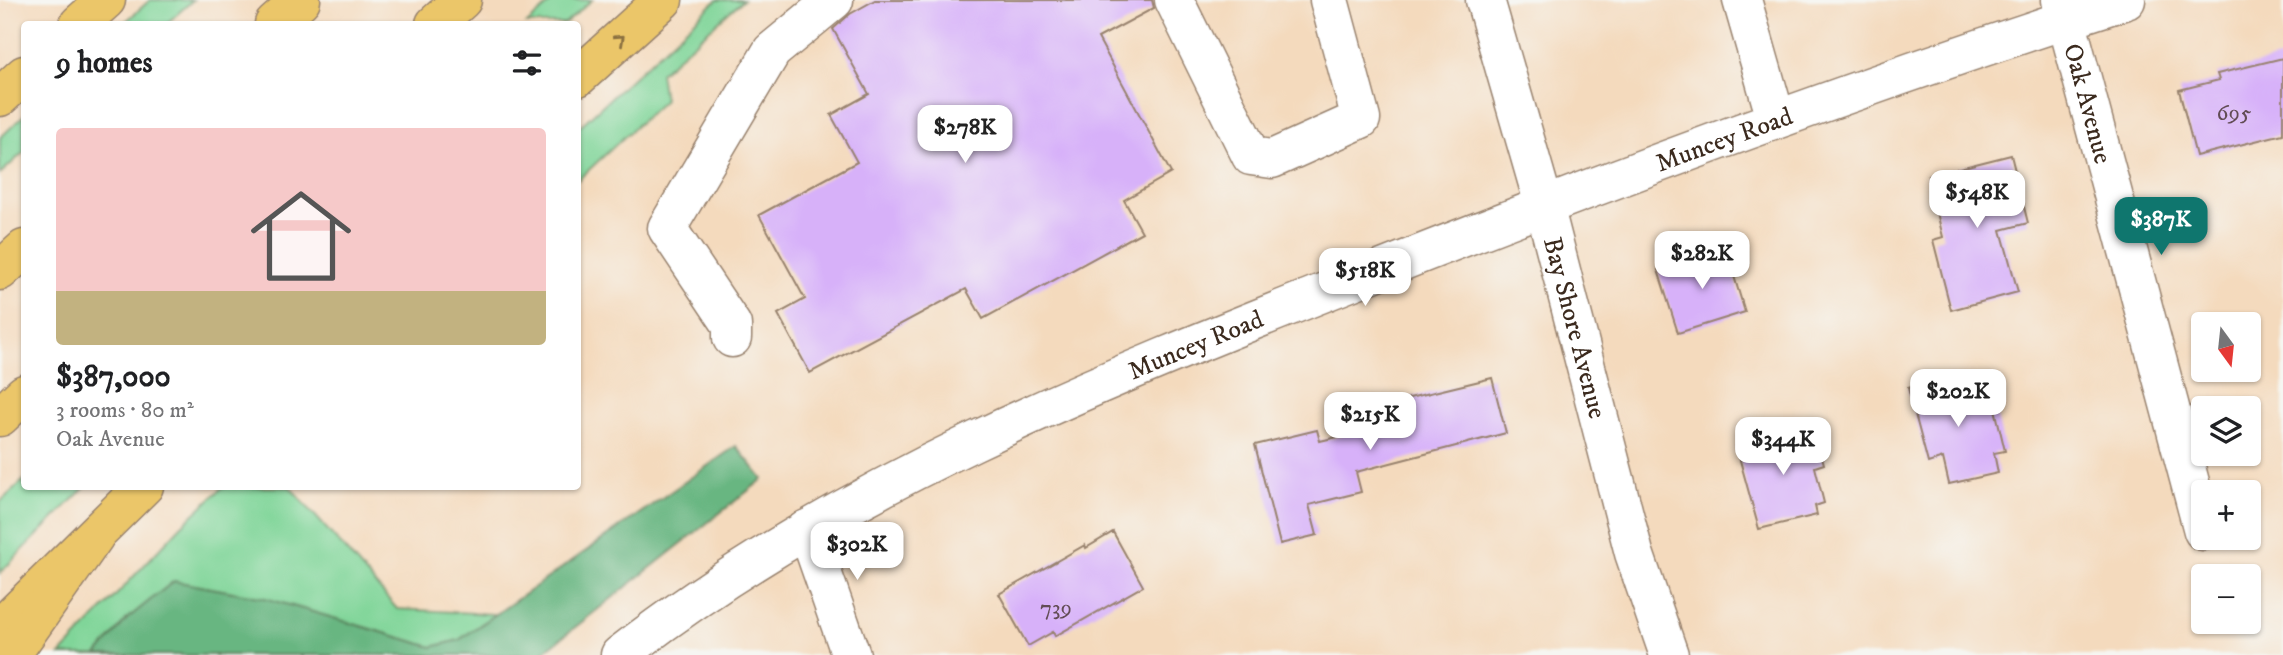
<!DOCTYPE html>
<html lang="en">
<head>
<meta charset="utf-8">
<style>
	:root { --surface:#fff; --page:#f2f2f2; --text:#202124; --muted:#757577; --accent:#0f766e }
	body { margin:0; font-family:"IM FELL DW Pica",serif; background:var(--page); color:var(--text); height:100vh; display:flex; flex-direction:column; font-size:26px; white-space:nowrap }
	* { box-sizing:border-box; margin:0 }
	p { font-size:23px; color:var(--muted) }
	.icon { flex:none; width:38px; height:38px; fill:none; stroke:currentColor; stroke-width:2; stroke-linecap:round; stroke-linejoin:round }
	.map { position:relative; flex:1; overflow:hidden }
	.drawer { position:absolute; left:21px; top:21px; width:560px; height:469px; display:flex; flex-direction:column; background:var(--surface); border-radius:7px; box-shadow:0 2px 5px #0004 }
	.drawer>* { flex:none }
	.needle { width:46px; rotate:165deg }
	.buttons { position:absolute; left:2191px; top:312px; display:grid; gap:14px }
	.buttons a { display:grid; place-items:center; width:70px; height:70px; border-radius:7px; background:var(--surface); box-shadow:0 2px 5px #0004; font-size:35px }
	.price { position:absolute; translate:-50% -60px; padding:0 16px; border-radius:14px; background:#fff; color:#222; font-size:23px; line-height:46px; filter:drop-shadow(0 2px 4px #0008) }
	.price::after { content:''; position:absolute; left:50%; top:42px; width:21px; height:16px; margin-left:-10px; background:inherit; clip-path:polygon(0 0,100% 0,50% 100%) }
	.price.on { background:var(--accent); color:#fff }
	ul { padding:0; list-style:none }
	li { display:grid; align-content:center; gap:14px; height:371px; padding:0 35px }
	li span { display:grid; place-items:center; height:217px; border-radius:7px; color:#555 }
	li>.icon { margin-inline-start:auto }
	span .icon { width:126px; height:126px; fill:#fffc; stroke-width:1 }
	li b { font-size:30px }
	h2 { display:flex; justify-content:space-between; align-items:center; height:84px; padding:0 35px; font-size:30px }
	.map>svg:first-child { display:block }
</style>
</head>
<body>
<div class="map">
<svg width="2283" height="655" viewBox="0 0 2283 655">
	<rect width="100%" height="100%" fill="#f6f6f2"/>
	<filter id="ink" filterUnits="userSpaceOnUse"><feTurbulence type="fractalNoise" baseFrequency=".0143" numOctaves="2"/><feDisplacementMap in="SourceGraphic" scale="14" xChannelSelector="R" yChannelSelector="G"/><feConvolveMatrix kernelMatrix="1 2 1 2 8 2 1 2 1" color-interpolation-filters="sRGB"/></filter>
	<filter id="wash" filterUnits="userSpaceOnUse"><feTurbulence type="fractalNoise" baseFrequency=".00686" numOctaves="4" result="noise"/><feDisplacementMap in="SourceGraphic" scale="28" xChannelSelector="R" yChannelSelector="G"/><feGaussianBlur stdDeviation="1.57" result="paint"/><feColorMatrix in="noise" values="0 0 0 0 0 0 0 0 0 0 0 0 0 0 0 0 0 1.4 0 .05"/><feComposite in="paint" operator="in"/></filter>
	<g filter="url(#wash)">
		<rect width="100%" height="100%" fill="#f4dabd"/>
		<path fill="#80d599" stroke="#5e805c" stroke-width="2" d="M 150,0 L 193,0 L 166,24 L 123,24 Z
			M 554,0 L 592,0 L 565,24 L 527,24 Z
			M 717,0 L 743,0 L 660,73 L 664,100 L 578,180 L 578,128 Z
			M 24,115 L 24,152 L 0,174 L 0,138 Z
			M 24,480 L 24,486 L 85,487 L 0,573 L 0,502 Z
			M 223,487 L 290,487 L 397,609 L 495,614 L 459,640 L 432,647 L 265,598 L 174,581 L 127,619 L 97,655 L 60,655 L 181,526 Z"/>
		<path fill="#68b681" stroke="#527050" stroke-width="2" d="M 736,446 L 763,479 L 540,655 L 97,655 L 127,619 L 174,581 L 265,598 L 432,647 L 459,640 Z"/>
		<g id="blocks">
			<path fill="#d7b1f9" d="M 875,0 L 1152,0 L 1154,8 L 1098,38 L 1171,173 L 1124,200 L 1142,232 L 983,319 L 966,289 L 810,373 L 778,314 L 805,299 L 759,215 L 857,162 L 831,115 L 869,94 L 833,29 L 850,14 Z
				M 2283,58 L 2283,134 L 2196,156 L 2179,90 L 2219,80 L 2217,74 Z
				M 2011,155 L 2028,223 L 2001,230 L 2018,292 L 1951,310 L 1933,240 L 1943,237 L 1928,176 Z
				M 1726,250 L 1745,312 L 1678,333 L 1658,270 Z
				M 1953,376 L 1959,399 L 1991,392 L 2005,451 L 1994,453 L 1998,473 L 1949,484 L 1943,458 L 1928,463 L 1908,388 Z
				M 1492,378 L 1506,433 L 1356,472 L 1361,492 L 1309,505 L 1317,535 L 1280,544 L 1255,445 L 1317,430 L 1320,441 L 1410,420 L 1405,399 Z
				M 1814,428 L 1824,464 L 1815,467 L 1824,503 L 1815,506 L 1817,515 L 1759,529 L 1736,446 Z
				M 1113,532 L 1143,586 L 1055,636 L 1053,632 L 1028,646 L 999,594 L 1085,545 L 1086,548 Z"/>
		</g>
	</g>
	<g filter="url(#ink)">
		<use href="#blocks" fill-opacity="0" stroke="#98826e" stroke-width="2"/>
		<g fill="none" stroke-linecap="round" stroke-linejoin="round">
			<g stroke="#98826e" stroke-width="41">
				<g id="minor">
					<path d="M 1174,0 L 1251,156 L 1272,159 L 1361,119 L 1329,0"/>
					<path id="s1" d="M 1485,0 L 1544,205 L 1634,553 L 1669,655"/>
					<path d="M 1742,0 L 1776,119"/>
					<path id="s2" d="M 2061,0 L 2203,531"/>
					<path d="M 732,338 L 732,325 L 667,228 L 772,51 L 834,0"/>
					<path d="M 807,529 L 851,655"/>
					<path id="s3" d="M 620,655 C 838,485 1100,381 1355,280 C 1609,179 1865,84 2126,0"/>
				</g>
			</g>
			<g stroke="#98826e" stroke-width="41">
				<path id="major" d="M 79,24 L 106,0
					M 578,77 L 663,0
					M 0,97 L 24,75
					M 0,628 L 144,486"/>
			</g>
			<g stroke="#98826e" stroke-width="41">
				<path id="highway" d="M 274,24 L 301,0
					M 435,24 L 462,0
					M 0,271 L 24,249
					M 0,417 L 24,394
					M 11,655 L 95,536"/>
			</g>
			<use href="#minor" stroke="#fff" stroke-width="38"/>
			<use href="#major" stroke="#ebc669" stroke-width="38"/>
			<use href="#highway" stroke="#ebc669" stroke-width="38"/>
		</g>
		<defs><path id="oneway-chevron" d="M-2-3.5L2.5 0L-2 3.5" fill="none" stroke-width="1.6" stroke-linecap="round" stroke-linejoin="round" transform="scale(1.75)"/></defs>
		<use stroke="#8a7040" href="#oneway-chevron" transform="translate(620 39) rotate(-42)"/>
	</g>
	<g text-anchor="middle" stroke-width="7" stroke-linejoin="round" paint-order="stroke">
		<g font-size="23" fill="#624c55">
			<text x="2234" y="120">695</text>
			<text x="1056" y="615">739</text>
		</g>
		<g font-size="26" fill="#3b2a1e" stroke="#f6f6f2">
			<text dy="9" stroke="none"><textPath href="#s2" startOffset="107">Oak Avenue</textPath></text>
			<text dy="9" stroke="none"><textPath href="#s3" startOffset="1223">Muncey Road</textPath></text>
			<text dy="9" stroke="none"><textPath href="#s1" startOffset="340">Bay Shore Avenue</textPath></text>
			<text dy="9" stroke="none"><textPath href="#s3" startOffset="656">Muncey Road</textPath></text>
		</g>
	</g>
</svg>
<div class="buttons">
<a><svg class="needle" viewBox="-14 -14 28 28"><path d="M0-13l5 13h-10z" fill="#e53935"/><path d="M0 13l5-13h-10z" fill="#757577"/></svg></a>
<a><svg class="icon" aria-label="layers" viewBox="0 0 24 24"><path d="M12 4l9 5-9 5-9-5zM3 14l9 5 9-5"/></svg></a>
<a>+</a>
<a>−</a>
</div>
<b class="price" style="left:965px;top:165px">$278K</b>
<b class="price" style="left:1977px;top:230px">$548K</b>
<b class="price on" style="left:2161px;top:257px">$387K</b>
<b class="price" style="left:1702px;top:291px">$282K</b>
<b class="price" style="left:1365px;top:308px">$518K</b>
<b class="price" style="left:1958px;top:429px">$202K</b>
<b class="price" style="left:1370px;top:452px">$215K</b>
<b class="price" style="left:1783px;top:477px">$344K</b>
<b class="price" style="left:857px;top:582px">$302K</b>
<section class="drawer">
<h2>9 homes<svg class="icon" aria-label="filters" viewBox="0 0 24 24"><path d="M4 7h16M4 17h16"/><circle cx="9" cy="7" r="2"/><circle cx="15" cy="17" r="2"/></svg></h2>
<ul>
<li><span style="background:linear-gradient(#f6c9c9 75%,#c2b280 0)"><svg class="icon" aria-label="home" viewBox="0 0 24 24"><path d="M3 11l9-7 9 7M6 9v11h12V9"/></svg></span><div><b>$387,000</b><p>3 rooms · 80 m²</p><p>Oak Avenue</p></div></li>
</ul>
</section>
</div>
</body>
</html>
